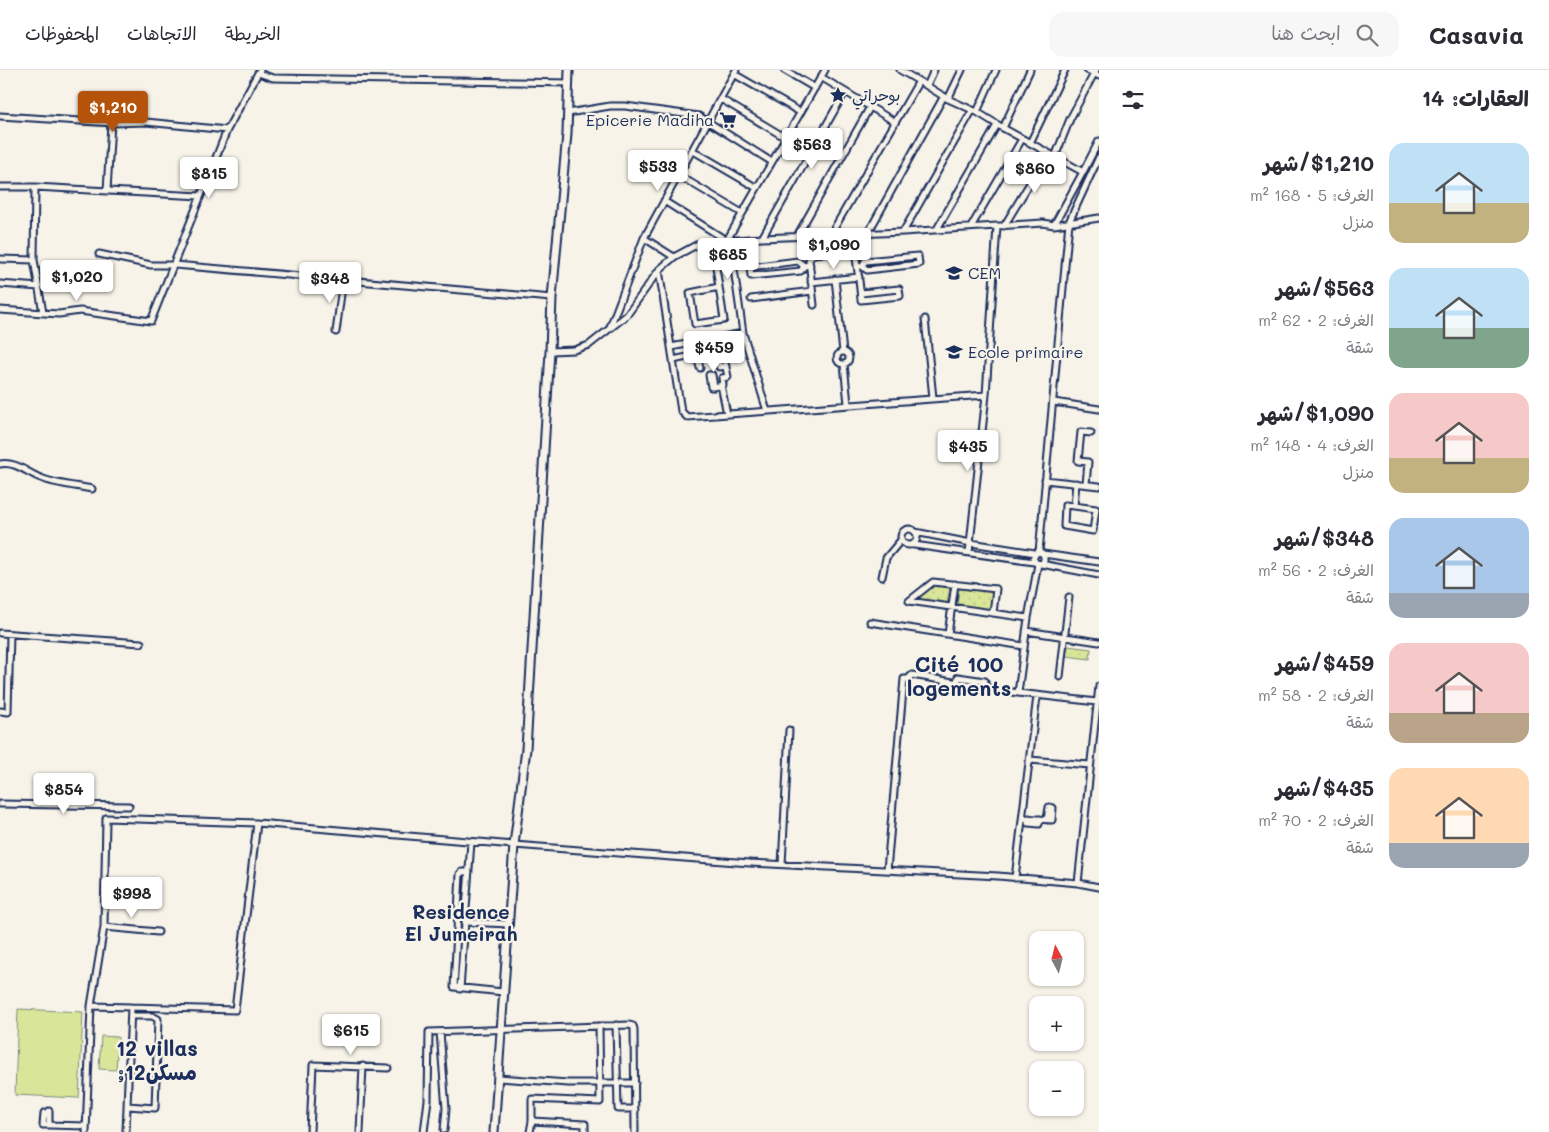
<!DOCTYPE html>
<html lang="ar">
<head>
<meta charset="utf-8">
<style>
	:root { --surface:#fff; --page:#f7f7f7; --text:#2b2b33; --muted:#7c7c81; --line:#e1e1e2; --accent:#b45309 }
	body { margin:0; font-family:Mali,"Playpen Sans Arabic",sans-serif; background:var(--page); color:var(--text); direction:rtl; height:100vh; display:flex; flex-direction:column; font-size:19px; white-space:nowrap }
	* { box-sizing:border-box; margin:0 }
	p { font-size:16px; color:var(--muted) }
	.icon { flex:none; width:28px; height:28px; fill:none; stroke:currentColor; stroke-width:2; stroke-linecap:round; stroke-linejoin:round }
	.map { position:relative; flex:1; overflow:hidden; direction:ltr }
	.side { display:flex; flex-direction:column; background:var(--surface); width:450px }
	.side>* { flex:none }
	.needle { width:32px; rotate:353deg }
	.tools { position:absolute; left:1029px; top:861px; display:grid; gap:10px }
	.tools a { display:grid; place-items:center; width:55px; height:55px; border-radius:10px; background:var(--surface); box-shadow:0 1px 4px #0004; font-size:25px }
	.price { position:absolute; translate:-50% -42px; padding:0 11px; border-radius:5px; background:#fff; color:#222; font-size:16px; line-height:32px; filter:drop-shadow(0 1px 2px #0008) }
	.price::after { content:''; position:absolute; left:50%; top:30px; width:15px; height:11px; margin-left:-8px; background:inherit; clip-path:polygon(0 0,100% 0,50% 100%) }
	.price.current { background:var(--accent); color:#fff }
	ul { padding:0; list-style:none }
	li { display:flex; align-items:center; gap:15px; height:125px; padding:0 20px }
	li span { display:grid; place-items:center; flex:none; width:140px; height:100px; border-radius:15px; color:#555 }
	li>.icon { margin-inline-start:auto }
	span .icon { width:60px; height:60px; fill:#fffc; stroke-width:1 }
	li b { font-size:21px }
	h2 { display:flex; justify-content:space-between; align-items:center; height:60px; padding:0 20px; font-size:21px }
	header { display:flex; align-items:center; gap:30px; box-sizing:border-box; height:70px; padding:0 25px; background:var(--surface); border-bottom:1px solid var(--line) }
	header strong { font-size:24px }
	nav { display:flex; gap:28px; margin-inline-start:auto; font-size:18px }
	.search { width:350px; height:45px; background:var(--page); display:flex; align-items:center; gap:12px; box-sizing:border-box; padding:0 18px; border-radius:15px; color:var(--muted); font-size:19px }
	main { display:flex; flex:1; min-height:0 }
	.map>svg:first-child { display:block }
</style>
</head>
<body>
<header>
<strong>Casavia</strong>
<div class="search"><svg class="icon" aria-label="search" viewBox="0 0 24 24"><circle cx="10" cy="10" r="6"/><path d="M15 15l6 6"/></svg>ابحث هنا</div>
<nav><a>الخريطة</a><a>الاتجاهات</a><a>المحفوظات</a></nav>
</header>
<main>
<section class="side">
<h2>العقارات: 14<svg class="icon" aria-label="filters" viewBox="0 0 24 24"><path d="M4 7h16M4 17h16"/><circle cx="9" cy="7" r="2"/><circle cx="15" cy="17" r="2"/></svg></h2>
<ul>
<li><span style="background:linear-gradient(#bfe0f5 60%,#c2b280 0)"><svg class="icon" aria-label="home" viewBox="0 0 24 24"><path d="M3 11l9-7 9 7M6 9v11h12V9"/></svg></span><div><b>$1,210/شهر</b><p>الغرف: 5 · 168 m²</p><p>منزل</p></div></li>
<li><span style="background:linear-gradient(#bfe0f5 60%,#7fa58c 0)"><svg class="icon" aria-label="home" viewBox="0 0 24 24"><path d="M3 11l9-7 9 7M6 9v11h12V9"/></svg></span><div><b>$563/شهر</b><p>الغرف: 2 · 62 m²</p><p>شقة</p></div></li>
<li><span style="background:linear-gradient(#f6c9c9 65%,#c2b280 0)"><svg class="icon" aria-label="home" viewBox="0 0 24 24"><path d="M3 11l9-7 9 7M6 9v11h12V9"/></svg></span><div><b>$1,090/شهر</b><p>الغرف: 4 · 148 m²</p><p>منزل</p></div></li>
<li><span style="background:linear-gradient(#a9c7e8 75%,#9aa5b1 0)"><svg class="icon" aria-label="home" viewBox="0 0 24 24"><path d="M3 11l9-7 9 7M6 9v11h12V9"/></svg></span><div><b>$348/شهر</b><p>الغرف: 2 · 56 m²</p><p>شقة</p></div></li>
<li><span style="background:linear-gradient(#f6c9c9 70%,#b9a48a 0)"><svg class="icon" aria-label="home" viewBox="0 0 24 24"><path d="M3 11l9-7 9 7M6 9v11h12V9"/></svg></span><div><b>$459/شهر</b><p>الغرف: 2 · 58 m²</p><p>شقة</p></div></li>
<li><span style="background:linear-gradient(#ffd9b3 75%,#9aa5b1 0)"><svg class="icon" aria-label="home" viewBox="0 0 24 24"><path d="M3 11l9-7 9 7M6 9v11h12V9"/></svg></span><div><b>$435/شهر</b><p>الغرف: 2 · 70 m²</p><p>شقة</p></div></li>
</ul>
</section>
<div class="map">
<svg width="1099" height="1062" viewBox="0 0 1099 1062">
	<defs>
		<pattern id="park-dots" width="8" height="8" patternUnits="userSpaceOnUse" patternTransform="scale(1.25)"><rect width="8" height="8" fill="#d9e699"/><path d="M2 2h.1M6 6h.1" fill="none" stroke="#bac686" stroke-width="1.8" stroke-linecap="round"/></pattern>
	</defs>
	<rect width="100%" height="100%" fill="#f7f3e8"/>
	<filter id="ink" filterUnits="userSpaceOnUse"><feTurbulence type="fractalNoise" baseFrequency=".02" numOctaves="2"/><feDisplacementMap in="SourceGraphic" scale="10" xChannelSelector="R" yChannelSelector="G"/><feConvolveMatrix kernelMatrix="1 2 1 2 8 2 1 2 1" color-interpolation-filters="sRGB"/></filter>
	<g filter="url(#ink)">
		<path fill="#d9e699" stroke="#7a8a7c" d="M 18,939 L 83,942 L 79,1028 L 15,1025 Z
			M 101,966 L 118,967 L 116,1000 L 99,999 Z"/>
		<path fill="url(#park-dots)" stroke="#7a8a7c" d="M 935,515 L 950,517 L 947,533 L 918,529 Z
			M 959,518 L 992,522 L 990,540 L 957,535 Z
			M 1068,576 L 1091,579 L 1090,589 L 1066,586 Z"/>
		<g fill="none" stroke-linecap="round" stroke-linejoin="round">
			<g stroke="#1b2f5e" stroke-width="9">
				<path id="street" d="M 260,0 L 258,3 L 273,8 L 569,13
					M 784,0 L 815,18
					M 900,0 L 927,16
					M 934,0 L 927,16 L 948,29 L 977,42 L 1003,58 L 1083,102 L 1099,71
					M 1087,0 L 1099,6
					M 734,4 L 800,42
					M 821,7 L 895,52
					M 721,29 L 786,68
					M 948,29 L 962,0
					M 977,42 L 996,0
					M 568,43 L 610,36 L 625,36 L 699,46 L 772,92
					M 0,46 L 113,53 L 146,52 L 227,60
					M 1003,58 L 1030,0
					M 1030,73 L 1065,0
					M 692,80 L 757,118
					M 1055,87 L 1070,49 L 1096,0
					M 678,105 L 742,143
					M 0,117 L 35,117 L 200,126
					M 35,117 L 34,190 L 43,243
					M 107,121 L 111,53
					M 664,131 L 726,170
					M 1054,155 L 1083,102
					M 1004,156 L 1048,83
					M 971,157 L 1022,69
					M 937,159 L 997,55
					M 903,162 L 972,41
					M 868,163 L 944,26
					M 827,164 L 828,182
					M 831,164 L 919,11
					M 839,164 L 841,181
					M 797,166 L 870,37
					M 644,168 L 674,187
					M 762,168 L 845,22
					M 730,170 L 743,263 L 767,341
					M 99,184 L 151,195 L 175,195 L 552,228
					M 0,189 L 34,190
					M 804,196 L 801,201 L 751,206 L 750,197 L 798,191 L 804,196 L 810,195
					M 857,196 L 862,196 L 865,191 L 918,186 L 919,194 L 867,200 L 862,196
					M 659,200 L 681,341 L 687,347 L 986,325 L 997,156
					M 835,209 L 843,282
					M 811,212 L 859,207
					M 0,214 L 39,217
					M 719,217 L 690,223 L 695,254 L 724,250 L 716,197 L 727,170 L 825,0
					M 751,229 L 812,221
					M 814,235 L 809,190 L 813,184 L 848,181 L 856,188 C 858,202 860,216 861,230 L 900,226 L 899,219 L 861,223
					M 0,240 L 59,244 L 80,241 L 151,251 L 227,60 L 258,3
					M 925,249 L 933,328
					M 610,257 L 644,168 L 736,0
					M 336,262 L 343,209
					M 671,277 L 743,263
					M 550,281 L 574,280 L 589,275 L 627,245 L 659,200 L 674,187 L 700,173 L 762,168 L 903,162 L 1043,153 L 1054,155 L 1099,148
					M837 288a6 6 0 1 1 12 0a6 6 0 1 1-12 0Z
					M 673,290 L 697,285 L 700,298
					M 844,294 L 848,334
					M 721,315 L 727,344
					M 714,317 L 712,305 L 709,305 L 711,317 C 715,317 719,316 723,315 L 722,308 L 728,307 L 724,288 L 718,290 L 719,297 L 726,296
					M 1054,332 L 1099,339
					M 0,394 C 16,391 27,403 41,408 C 54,414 77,416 92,419
					M 1045,410 L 1099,416
					M 1086,414 L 1088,392 L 1078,391 L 1081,362 L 1091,363
					M 1074,436 L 1096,439 L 1093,461 L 1064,456 L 1065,435 L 1074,436 L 1076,413
					M901 467a8 8 0 1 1 16 0a8 8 0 1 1-16 0Z
					M 915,462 L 971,473 L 1035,483
					M 914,475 L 1034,492
					M 1039,482 L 1069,152 L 1099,87
					M 969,483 L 986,325
					M 1043,484 L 1099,492
					M 1038,494 L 1028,548 L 1018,623 L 1097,632
					M 1041,494 L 1044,491 L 1044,486 L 1042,483 L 1037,482 L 1033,488 L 1036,493 L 1099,505
					M 882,507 L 886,488 L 901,470
					M 993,543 L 996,519 L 933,512 L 909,531 L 1028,548
					M 870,552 L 1024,576
					M 1026,561 L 1099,572
					M 0,563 L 141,573
					M 948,564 L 955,514
					M 1060,607 L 1069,527
					M 957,612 L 958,607 L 985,611 L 984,617
					M 0,641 L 8,642 L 10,564
					M 1030,690 L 1090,695
					M 0,734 L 129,736
					M 1023,748 L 1052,750 L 1053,738 L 1049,737 L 1047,750
					M 1029,748 L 1028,753 L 1039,754 L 1040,749
					M 782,795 L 789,660
					M 887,800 L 904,609 L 908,609 L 912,605 L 1018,623
					M 469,802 L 462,802 L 460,804 L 454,917 L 503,922
					M 1015,808 L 1037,626
					M 1078,813 L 1099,616
					M 465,852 L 509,854
					M 104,857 L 158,862
					M 460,919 L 471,772
					M 131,937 L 235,940 L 257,753
					M 616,955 L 618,1039 L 635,1039
					M 440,962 L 446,1039 L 444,1060
					M 498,1008 L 568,1013 L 635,1013
					M 128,1036 L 155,1038 L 158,949 L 152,946 L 131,946
					M 49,1041 L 49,1055 L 86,1056
					M 532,1051 L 532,1029 L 600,1032 L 599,956
					M 49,1055 L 43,1055 L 44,1043 L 49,1044
					M 86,1062 L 91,936
					M 126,1062 L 131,937 L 91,936 L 104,857 L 106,748 L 257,753 L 514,775 L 750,793 L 998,806 L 1078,813 L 1099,817
					M 310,1062 L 313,995 L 388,998
					M 360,1062 L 363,996
					M 424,1062 L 428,1030 L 429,962 L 629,955 L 633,956 L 634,959 L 635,1062
					M 530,1062 L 532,1051 L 585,1054 L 585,1062"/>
			</g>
			<g stroke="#1b2f5e" stroke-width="11">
				<path id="secondary" d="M 494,1062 L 514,775 L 526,679 L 550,281 L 552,228 L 567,64 L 569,0"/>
			</g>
			<use href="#street" stroke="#f7f3e8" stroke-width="5"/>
			<use href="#secondary" stroke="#f7f3e8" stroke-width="7"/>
		</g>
	</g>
	<defs>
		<g id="sight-bare" transform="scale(1.35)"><path d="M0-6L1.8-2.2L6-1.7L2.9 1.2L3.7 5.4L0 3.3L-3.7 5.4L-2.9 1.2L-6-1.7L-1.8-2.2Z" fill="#1b2f5e" stroke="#f7f3e8" stroke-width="2.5" paint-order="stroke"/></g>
		<g id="supermarket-bare" transform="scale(1.35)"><path d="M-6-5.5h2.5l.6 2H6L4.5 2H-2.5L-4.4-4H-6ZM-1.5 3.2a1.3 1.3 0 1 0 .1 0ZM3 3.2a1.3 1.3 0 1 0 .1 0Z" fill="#1b2f5e" stroke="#f7f3e8" stroke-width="2.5" paint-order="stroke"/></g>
		<g id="school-bare" transform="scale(1.35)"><path d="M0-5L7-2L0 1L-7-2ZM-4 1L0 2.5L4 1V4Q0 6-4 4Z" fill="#1b2f5e" stroke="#f7f3e8" stroke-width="2.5" paint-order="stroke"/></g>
	</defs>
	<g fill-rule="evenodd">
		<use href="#sight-bare" x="838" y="25"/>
		<use href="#supermarket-bare" x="728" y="50"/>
		<use href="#school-bare" x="954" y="203"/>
		<use href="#school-bare" x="954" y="282"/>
	</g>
	<g text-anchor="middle" stroke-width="4.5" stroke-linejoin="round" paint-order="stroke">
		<g font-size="16" fill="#1b2f5e" stroke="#f7f3e8" text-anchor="start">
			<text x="852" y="31">بوحراتي</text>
			<text x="714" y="56" text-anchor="end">Epicerie Madiha</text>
			<text x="968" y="209">CEM</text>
			<text x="968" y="288">Ecole primaire</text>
		</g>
		<g font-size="19" font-weight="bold" fill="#1b2f5e" stroke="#f7f3e8">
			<text x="461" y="849">Residence<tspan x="461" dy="22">El Jumeirah</tspan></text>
		</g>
		<g font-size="21" font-weight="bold" fill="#1b2f5e" stroke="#f7f3e8">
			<text x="959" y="602">Cité 100<tspan x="959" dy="24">logements</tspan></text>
			<text x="157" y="986">12 villas<tspan x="157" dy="24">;12مسكن</tspan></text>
		</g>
	</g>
</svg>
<div class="tools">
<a><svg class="needle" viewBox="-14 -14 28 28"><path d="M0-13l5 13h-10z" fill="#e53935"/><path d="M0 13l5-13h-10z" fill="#7c7c81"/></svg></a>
<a>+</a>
<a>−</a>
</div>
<b class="price current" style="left:113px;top:63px">$1,210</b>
<b class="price" style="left:812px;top:100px">$563</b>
<b class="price" style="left:658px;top:122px">$533</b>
<b class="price" style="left:1035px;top:124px">$860</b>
<b class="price" style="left:209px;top:129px">$815</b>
<b class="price" style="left:834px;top:200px">$1,090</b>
<b class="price" style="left:728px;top:210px">$685</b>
<b class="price" style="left:77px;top:232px">$1,020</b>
<b class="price" style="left:330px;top:234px">$348</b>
<b class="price" style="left:714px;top:303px">$459</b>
<b class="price" style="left:968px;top:402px">$435</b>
<b class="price" style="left:64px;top:745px">$854</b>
<b class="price" style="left:132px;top:849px">$998</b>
<b class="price" style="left:351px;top:986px">$615</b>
</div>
</main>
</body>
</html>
